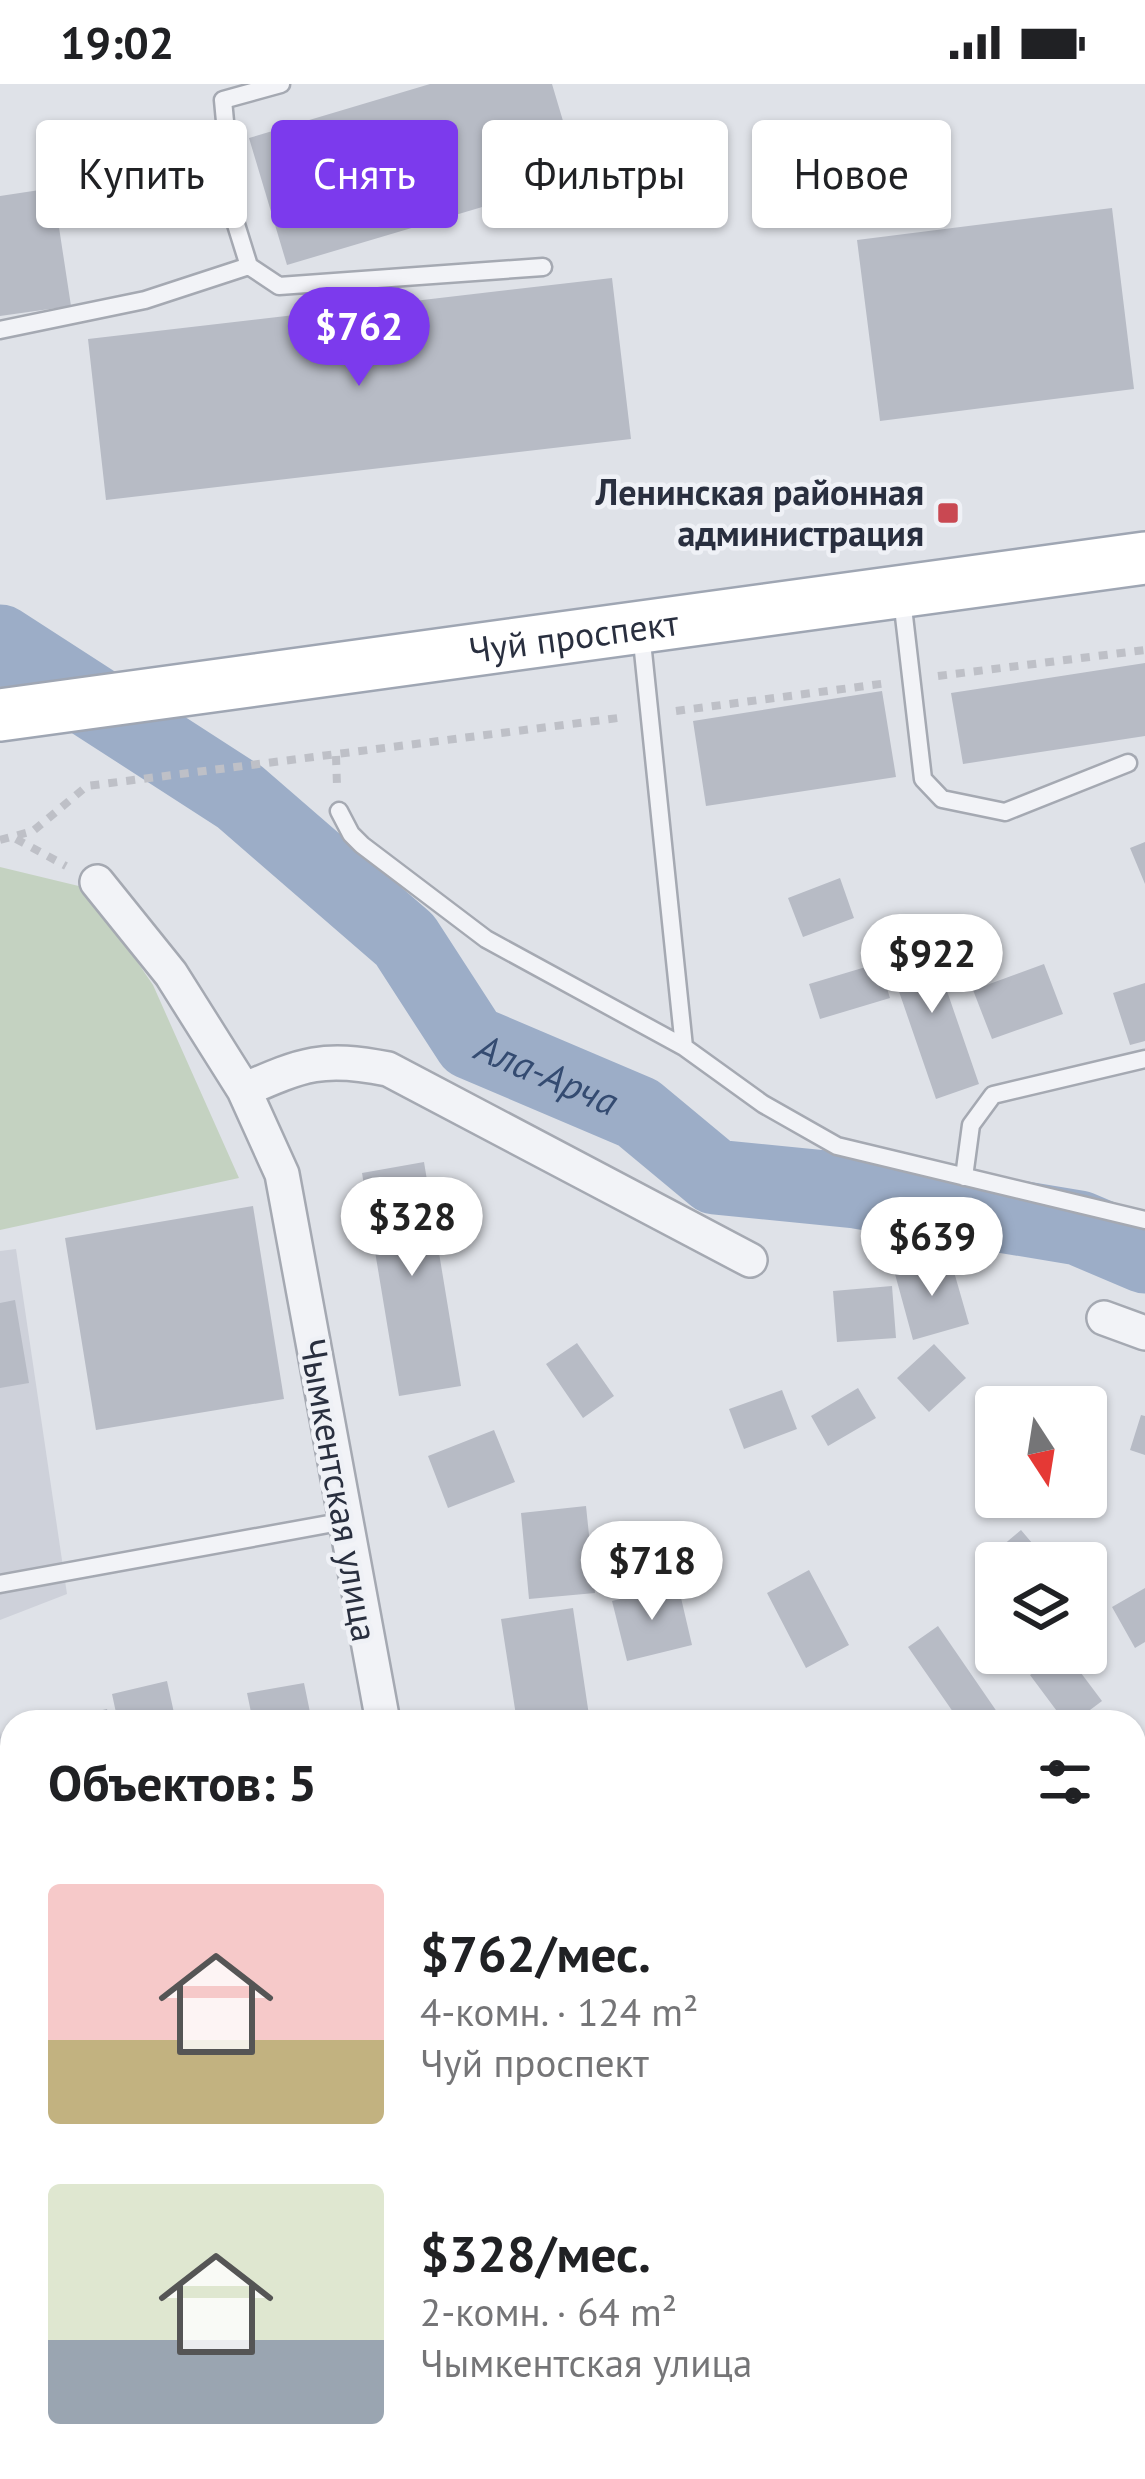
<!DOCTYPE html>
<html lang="ru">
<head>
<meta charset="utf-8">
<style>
	:root { --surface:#fff; --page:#f2f2f2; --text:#202124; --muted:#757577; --accent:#7c3aed }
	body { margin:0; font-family:"PT Sans",sans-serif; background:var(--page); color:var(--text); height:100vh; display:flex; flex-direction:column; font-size:45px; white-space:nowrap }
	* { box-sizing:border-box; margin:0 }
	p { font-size:39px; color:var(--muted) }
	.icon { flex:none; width:66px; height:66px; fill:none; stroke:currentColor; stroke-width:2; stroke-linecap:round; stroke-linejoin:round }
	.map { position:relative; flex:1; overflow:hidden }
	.panel { position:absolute; left:0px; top:1626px; width:1146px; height:771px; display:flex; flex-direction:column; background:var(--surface); border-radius:36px 36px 0 0; box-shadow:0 3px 9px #0004 }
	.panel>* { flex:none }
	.hud { position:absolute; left:36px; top:36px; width:1074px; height:108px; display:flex; gap:24px }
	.needle { width:78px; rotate:168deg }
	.fabs { position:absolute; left:975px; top:1302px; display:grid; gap:24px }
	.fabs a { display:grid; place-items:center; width:132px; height:132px; border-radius:12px; background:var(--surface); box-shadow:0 3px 9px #0004; font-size:60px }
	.price { position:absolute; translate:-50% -102px; padding:0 27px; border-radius:42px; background:#fff; color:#222; font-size:39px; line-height:78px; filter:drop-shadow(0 3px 6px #0008) }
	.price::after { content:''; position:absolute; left:50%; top:72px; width:36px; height:27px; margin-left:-18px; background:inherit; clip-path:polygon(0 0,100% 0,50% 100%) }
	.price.active { background:var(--accent); color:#fff }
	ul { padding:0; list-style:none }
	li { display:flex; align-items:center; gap:36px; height:300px; padding:0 48px }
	li span { display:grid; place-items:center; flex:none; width:336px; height:240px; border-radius:12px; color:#555 }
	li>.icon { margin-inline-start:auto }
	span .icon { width:144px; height:144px; fill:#fffc; stroke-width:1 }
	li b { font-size:51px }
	h2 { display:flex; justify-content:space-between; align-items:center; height:144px; padding:0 48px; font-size:51px }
	.pill { padding:0 42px; border-radius:12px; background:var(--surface); box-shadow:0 3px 9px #0004; font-size:42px; line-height:108px }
	.pill.active { background:var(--accent); color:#fff }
	.status { display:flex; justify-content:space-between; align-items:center; height:84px; padding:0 60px; background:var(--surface); direction:ltr }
	.status svg { height:33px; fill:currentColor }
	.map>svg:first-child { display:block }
</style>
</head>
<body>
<div class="status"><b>19:02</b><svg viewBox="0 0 49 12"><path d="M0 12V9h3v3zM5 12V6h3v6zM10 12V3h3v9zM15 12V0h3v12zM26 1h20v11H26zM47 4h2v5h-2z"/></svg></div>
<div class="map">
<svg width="1145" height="2395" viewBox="0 0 1145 2395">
	<rect width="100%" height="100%" fill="#dfe2e8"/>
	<path fill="#ced1da" d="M 16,1165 L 67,1510 L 0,1536 L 0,1167 Z
		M 0,1647 L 12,1725 L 12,2214 L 0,2217 Z"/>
	<path fill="#c4d2c1" d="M 0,783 L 87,804 L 153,901 L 239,1094 L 0,1146 Z
		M 347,2385 L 1073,2385 L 1076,2395 L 327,2395 Z"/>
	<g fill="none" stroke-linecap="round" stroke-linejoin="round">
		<path stroke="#9cadc7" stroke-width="75" id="s1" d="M 0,558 L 240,713 L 405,856 L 471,958 L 638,1029 L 715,1093 L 856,1107 L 1079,1144 L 1145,1172"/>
	</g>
	<path fill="#b7bbc5" d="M 430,0 L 552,0 L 580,94 L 287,181 L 249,54 Z
		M 53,104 L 71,222 L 0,232 L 0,112 Z
		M 1112,124 L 1134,305 L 880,337 L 857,156 Z
		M 612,194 L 631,355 L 106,416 L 88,255 Z
		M 1145,579 L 1145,652 L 963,680 L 951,609 Z
		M 882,607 L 896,693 L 706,722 L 693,637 Z
		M 1145,758 L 1145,800 L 1130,764 Z
		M 840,794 L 854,834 L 803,853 L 788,814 Z
		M 927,849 L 979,1000 L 936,1015 L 884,864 Z
		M 879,879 L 890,914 L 820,935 L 809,900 Z
		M 1044,880 L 1063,930 L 992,955 L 973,906 Z
		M 1145,899 L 1145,957 L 1130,961 L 1113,909 Z
		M 424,1078 L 461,1302 L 399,1312 L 362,1089 Z
		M 253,1122 L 284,1315 L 96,1346 L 65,1154 Z
		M 950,1174 L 969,1240 L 913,1256 L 895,1190 Z
		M 892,1202 L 896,1254 L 837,1258 L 833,1207 Z
		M 15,1216 L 29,1299 L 0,1304 L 0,1219 Z
		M 577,1259 L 614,1312 L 583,1334 L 546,1280 Z
		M 934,1260 L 966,1294 L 929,1328 L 897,1294 Z
		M 858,1304 L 876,1334 L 828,1362 L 811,1332 Z
		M 782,1306 L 797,1345 L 744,1365 L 729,1325 Z
		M 1141,1331 L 1145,1332 L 1145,1371 L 1130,1366 Z
		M 494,1346 L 515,1398 L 448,1424 L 428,1372 Z
		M 586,1422 L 595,1509 L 529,1515 L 521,1429 Z
		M 1021,1446 L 1049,1479 L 994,1479 L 989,1473 Z
		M 809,1486 L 849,1561 L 806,1584 L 767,1509 Z
		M 678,1501 L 692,1561 L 627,1577 L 612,1517 Z
		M 1145,1504 L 1145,1558 L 1135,1564 L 1112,1523 Z
		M 573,1524 L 590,1638 L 517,1638 L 501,1535 Z
		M 938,1542 L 1004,1638 L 960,1638 L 908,1563 Z
		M 1061,1569 L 1066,1569 L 1102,1617 L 1074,1638 L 1065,1638 L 1030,1591 Z
		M 167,1597 L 176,1638 L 118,1638 L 112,1610 Z
		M 304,1599 L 312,1638 L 253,1638 L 247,1609 Z
		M 107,1625 L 110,1638 L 58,1638 L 58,1636 Z
		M 1135,2119 L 1145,2165 L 1134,2168 L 1134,2119 Z"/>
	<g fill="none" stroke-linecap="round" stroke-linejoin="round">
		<g stroke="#a5a9b2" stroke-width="21">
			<path id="service" d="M 281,0 L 223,16 L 234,134 L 249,182 L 279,202 L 543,183
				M 0,246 L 145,216 L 249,182
				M 902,515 L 923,695 L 942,715 L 1005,728 L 1128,679
				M 641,548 L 684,963 L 763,1020 L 837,1062 L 1145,1136
				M 339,727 L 351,750 L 362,761 L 486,855 L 684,963
				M 964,1093 L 971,1041 L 993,1011 L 1145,975
				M 0,1500 L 345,1437"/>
		</g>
		<g stroke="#a5a9b2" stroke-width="38">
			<path id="minor" d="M 97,798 L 171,890 L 244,1006 L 282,1090 L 383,1638
				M 244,1006 C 303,980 323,972 388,985 L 750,1176
				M 1104,1234 L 1145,1249
				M 1091,2385 L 1094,2395"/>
		</g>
		<g stroke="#9fa6b3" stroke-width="56">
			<g id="primary">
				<path id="s2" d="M 0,631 L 1145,474"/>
			</g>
		</g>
		<path stroke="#bec0c7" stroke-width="8" stroke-dasharray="9 9" stroke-linecap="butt" d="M 938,592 L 1145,566
			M 676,627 L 888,599
			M 336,672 L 337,702
			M 16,755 L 66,782
			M 0,756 L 33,747 L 87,702 L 626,633
			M 1134,1826 L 1145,1815"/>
		<use href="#service" stroke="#f2f3f7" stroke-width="16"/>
		<use href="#minor" stroke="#f2f3f7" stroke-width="33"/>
		<path stroke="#fff" stroke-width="45" d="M 1134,1748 L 1145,1738
			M 86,2395 L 114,2385"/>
		<use href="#primary" stroke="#fff" stroke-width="51"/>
	</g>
	<rect fill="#c94852" stroke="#eff1f6" stroke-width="4.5" x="936" y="417" width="24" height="24" rx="6"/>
	<g text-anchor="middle" stroke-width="9" stroke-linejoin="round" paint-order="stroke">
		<g font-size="36" font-weight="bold" fill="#292f3f" stroke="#eff1f6" text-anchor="end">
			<text x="924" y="421">Ленинская районная<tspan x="924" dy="41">администрация</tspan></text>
		</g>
		<g font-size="36" fill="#292f3f" stroke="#eff1f6">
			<text dy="13" stroke="none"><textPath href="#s2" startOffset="579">Чуй проспект</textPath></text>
			<text transform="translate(339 1406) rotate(80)" y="13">Чымкентская улица</text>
		</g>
		<g font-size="39" font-style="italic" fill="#344b71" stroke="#eff1f6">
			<text dy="14" stroke="none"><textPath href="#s1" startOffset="708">Ала-Арча</textPath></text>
		</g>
	</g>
</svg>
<div class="fabs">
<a><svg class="needle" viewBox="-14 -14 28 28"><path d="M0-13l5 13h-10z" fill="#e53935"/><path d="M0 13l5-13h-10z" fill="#757577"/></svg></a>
<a><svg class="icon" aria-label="layers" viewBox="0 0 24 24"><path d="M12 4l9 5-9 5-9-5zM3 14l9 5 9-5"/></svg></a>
</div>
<b class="price active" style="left:359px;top:305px">$762</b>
<b class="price" style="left:932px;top:932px">$922</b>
<b class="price" style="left:412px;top:1195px">$328</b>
<b class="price" style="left:932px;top:1215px">$639</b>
<b class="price" style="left:652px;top:1539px">$718</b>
<div class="hud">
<a class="pill">Купить</a>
<a class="pill active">Снять</a>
<a class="pill">Фильтры</a>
<a class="pill">Новое</a>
</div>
<section class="panel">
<h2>Объектов: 5<svg class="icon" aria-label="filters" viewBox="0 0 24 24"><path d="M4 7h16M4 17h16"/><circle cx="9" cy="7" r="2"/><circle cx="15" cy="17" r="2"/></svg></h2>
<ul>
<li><span style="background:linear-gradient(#f6c9c9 65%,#c2b280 0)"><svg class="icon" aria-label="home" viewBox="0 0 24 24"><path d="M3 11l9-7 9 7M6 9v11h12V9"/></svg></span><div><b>$762/мес.</b><p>4-комн. · 124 m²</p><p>Чуй проспект</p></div></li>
<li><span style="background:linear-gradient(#dfe7d0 65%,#9aa5b1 0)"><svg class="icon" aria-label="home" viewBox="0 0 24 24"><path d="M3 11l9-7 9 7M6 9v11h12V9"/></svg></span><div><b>$328/мес.</b><p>2-комн. · 64 m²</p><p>Чымкентская улица</p></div></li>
</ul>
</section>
</div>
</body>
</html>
